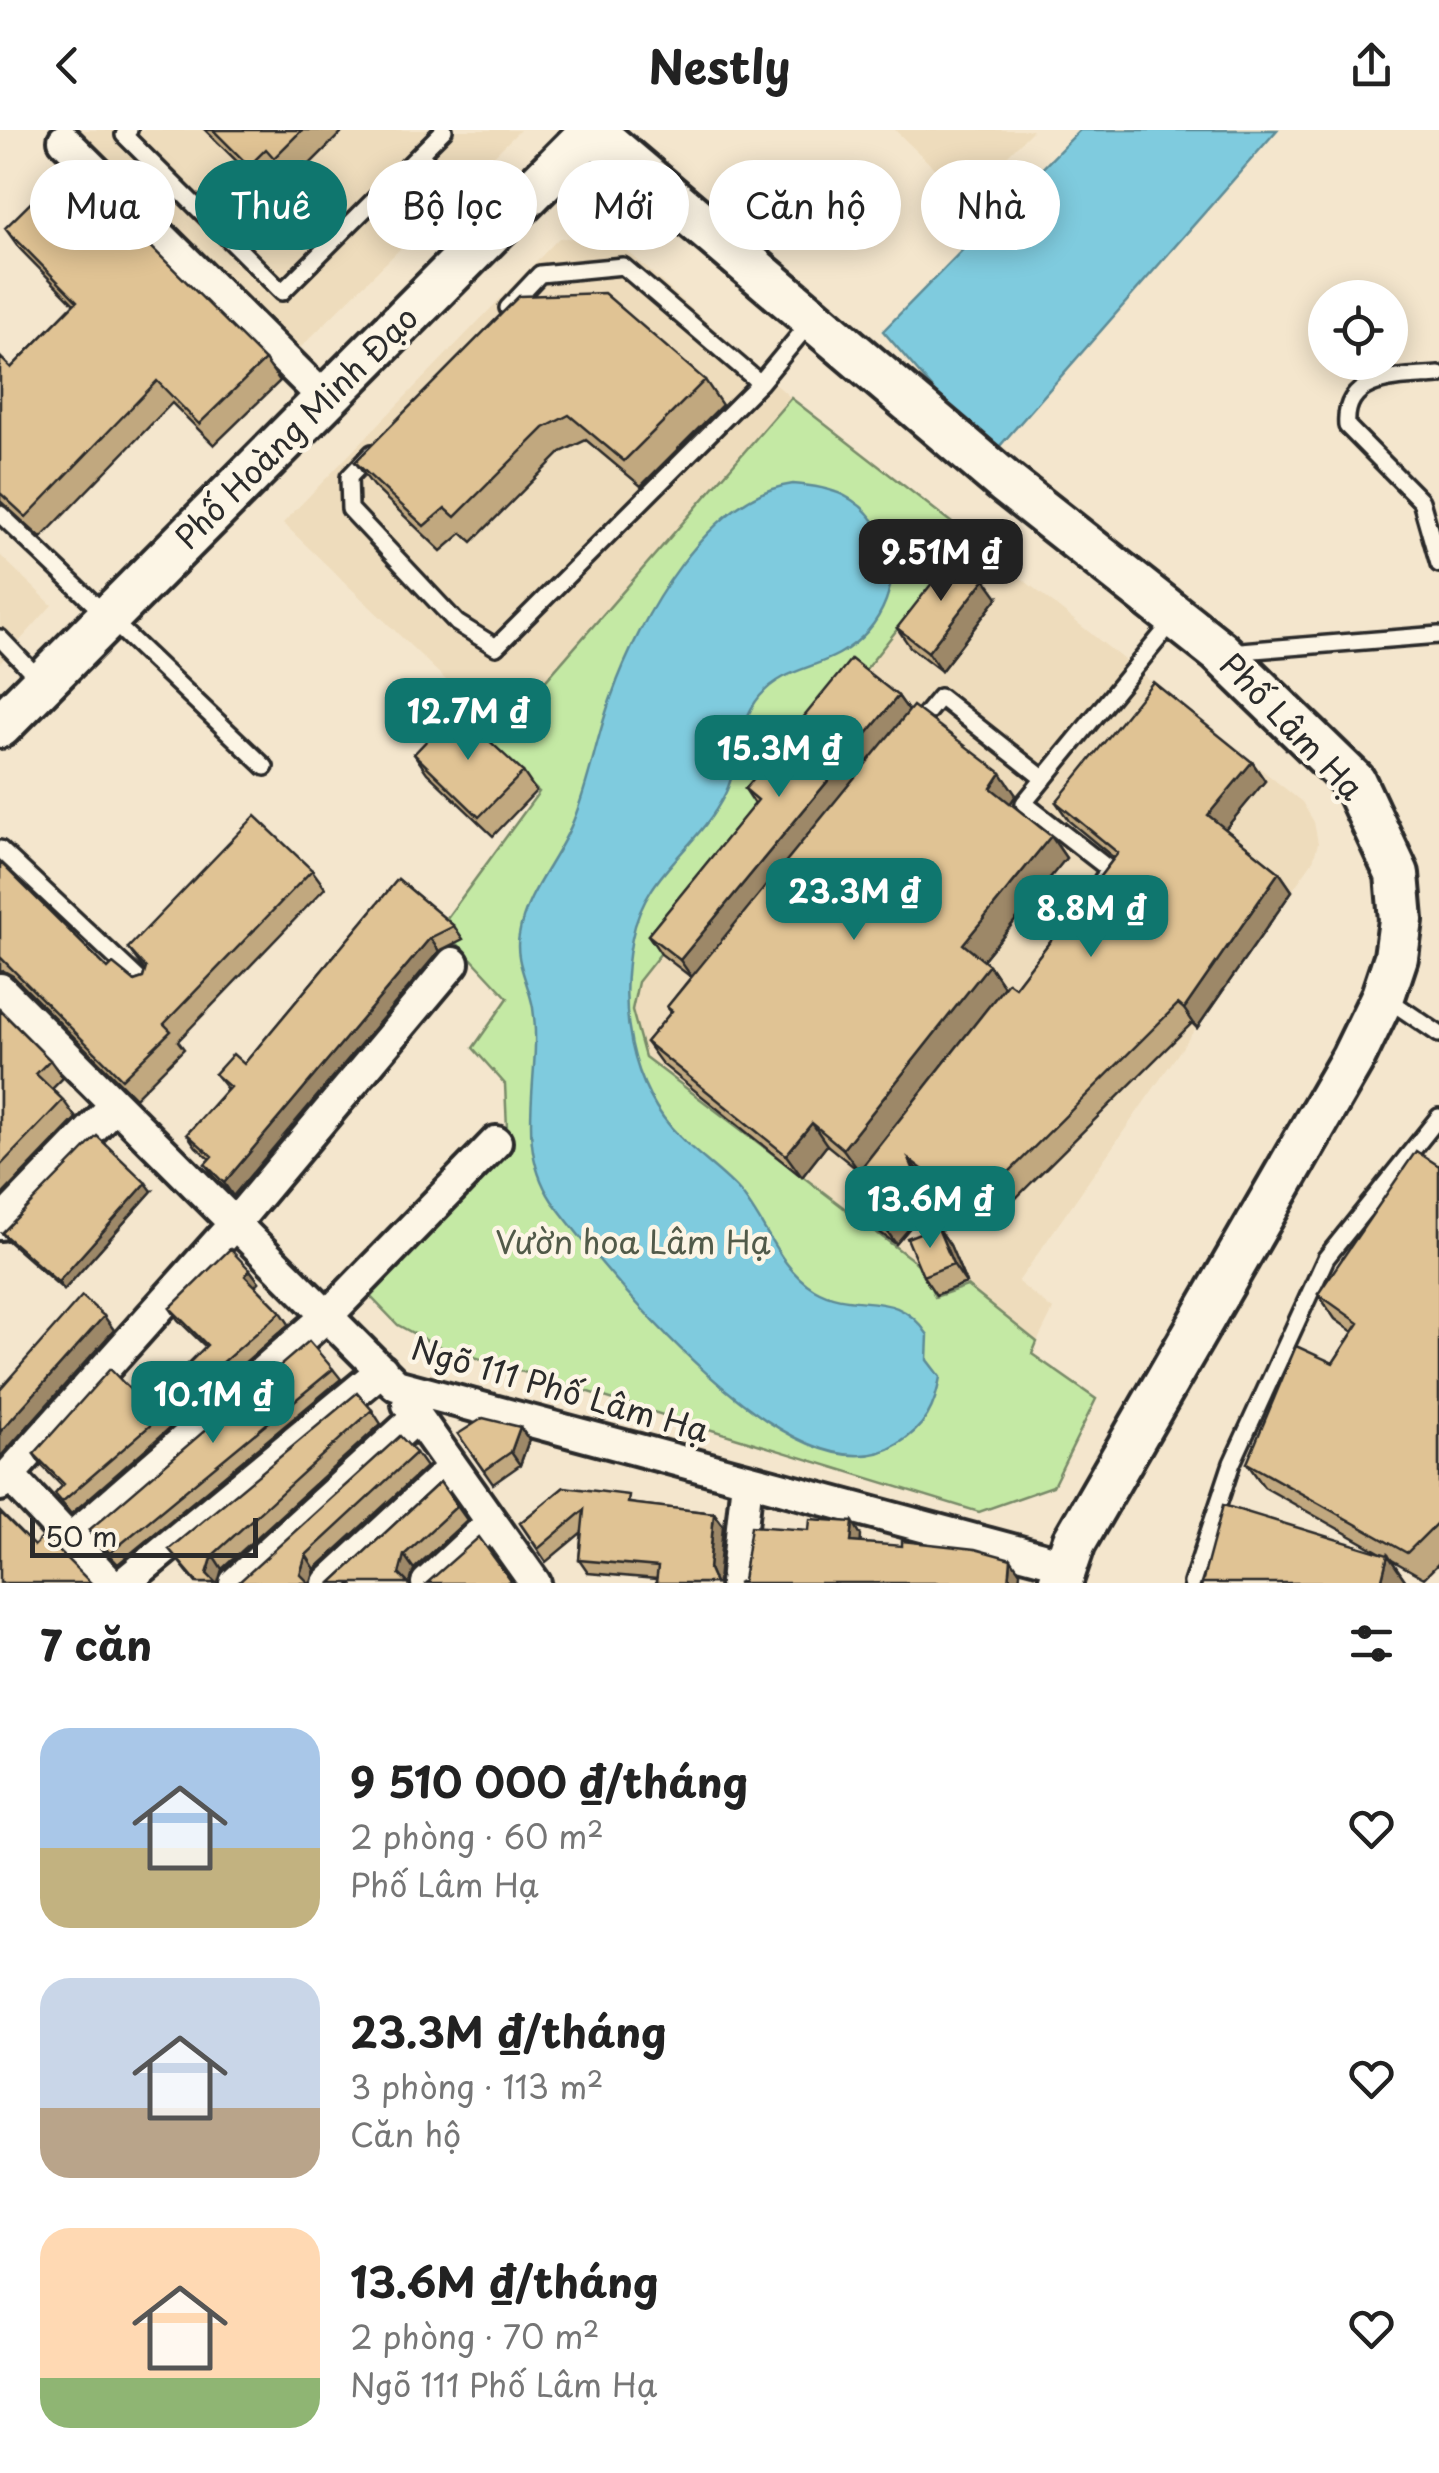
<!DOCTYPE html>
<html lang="vi">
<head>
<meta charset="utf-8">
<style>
	:root { --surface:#fff; --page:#f6f6f6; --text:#222; --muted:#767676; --accent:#0f766e }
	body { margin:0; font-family:"Playpen Sans",sans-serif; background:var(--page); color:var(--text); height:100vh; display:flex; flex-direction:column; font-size:38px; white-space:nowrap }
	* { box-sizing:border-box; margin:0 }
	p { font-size:32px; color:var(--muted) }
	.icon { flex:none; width:55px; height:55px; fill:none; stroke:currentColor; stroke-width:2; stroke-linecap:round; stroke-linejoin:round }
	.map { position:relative; height:1453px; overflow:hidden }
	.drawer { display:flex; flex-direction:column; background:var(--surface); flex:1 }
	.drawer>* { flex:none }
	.guide { position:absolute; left:30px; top:30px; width:1380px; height:90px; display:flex; gap:20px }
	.tools { position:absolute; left:1308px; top:150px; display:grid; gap:20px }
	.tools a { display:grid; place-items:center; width:100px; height:100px; border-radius:50%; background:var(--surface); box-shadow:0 5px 25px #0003; font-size:50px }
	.scale { position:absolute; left:30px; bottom:25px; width:228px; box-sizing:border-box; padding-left:10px; border:5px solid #2b2b2b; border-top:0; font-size:28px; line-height:35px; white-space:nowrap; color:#2b2b2b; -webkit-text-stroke:8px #fcf5e5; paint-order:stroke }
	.price { position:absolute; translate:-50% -85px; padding:0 22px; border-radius:20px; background:var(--accent); color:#fff; font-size:32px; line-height:65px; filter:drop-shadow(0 2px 5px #0008) }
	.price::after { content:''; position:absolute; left:50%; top:60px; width:30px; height:22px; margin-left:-15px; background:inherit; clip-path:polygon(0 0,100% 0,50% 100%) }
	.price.on { background:#222; color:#fff }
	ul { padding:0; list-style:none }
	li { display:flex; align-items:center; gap:30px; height:250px; padding:0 40px }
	li span { display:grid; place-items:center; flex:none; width:280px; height:200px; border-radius:30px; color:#555 }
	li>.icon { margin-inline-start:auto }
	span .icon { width:120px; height:120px; fill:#fffc; stroke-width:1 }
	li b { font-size:42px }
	h2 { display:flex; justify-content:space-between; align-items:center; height:120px; padding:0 40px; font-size:42px }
	.chip { padding:0 35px; border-radius:45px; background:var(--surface); box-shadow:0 5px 25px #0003; font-size:35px; line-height:90px }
	.chip.on { background:var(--accent); color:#fff }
	header { display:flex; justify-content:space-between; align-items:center; height:130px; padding:0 40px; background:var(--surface); font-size:45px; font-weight:700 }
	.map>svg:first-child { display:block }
</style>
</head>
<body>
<header><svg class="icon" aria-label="back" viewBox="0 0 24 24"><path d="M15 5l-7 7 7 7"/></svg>Nestly<svg class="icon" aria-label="share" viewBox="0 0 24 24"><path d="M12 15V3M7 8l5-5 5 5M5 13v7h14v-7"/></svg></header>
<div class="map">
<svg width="1439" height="1453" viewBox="0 0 1439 1453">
	<rect width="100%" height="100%" fill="#f4e6cd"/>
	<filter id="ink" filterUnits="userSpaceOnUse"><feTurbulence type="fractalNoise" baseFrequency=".01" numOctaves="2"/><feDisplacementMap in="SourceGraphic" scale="20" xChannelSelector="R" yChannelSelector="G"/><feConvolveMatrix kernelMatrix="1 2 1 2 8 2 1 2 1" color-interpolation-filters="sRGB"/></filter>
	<g filter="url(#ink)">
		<path fill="#eedcbc" d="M 67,0 L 520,0 L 293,225 Z
			M 895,0 L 1033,0 L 965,68 Z
			M 559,108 L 614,109 L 791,268 L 500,602 L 283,393 Z
			M 970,407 L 1302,672 L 1314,692 L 1318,713 L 1313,731 L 1018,1152 L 1053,1180 L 1037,1212 L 967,1156 L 935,1168 L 922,1137 L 645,927 L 632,880 L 638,852 L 765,692 L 754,682 Z
			M 0,425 L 52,475 L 0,533 Z"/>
		<path fill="#c4e9a4" stroke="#788a68" stroke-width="2.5" d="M 791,268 L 970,407 L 754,681 L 765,691 L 638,852 L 632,880 L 645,927 L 922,1137 L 935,1167 L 967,1156 L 1037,1212 L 1032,1224 L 1096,1269 L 1053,1356 L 979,1382 L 435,1215 L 398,1195 L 368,1164 L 508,1021 L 505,954 L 473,918 L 508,868 L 441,796 L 539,662 L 489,616 Z"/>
		<path fill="#7fcbde" stroke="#5d8b96" stroke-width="2.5" d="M 1080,0 L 1277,0 L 991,326 L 883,201 Z
			M 793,354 C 832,357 861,366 881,402 C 906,447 883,499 839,524 C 812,539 782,540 760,566 C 736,594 741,633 725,664 C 697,720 645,742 632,808 C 618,876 629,956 680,1007 C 699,1027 723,1042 741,1063 C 766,1093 779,1138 814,1159 C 856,1184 895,1155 928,1205 L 927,1230 L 940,1247 C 935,1278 925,1297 898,1314 C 796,1379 607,1143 552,1071 C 512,1011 543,945 533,878 C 529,853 514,831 519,805 C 526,761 559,729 574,689 C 590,649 597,605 612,565 C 638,491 708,365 793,354 Z"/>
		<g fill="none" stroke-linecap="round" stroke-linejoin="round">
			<g stroke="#2b2b2b" stroke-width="22">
				<path id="lane" d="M 129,0 L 124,5 L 282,162 L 444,0
					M 420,25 L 492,96
					M 508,178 L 540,144 L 623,136 L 760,253
					M 1439,245 C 1400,248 1343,244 1347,296 L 1421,371 L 1439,434
					M 372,323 L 349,347 L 350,379 L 457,493 L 496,517 L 760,253 L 812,190
					M 0,384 L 265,637
					M 0,508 L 40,550
					M 1229,522 L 1439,505
					M 912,601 L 940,567 L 1044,649
					M 0,719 L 148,858
					M 1102,750 L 1110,740 L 1024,673 L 1173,491
					M 1386,868 L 1439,904
					M 1192,1453 L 1232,1333 L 1326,1128 L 1439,987"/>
			</g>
			<g stroke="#2b2b2b" stroke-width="38">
				<path id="street" d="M 64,10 L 325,269
					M 0,859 L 396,1255 L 1068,1435
					M 0,1094 L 114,976
					M 408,1274 L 535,1453
					M 9,1345 L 110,1453
					M 0,1355 L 235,1093 L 453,833
					M 69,1410 L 328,1185 L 496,1012
					M 124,1453 L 382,1240
					M 235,1453 L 416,1288
					M 328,1453 L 452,1338
					M 427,1453 L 491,1393
					M 736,1453 L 747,1350"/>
			</g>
			<g stroke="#2b2b2b" stroke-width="50">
				<path id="secondary" d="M 592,1 L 1006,353 L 1220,522 L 1354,652 L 1397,744 L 1401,790 L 1396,827 L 1383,866 L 1353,928 L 1074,1412 L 1060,1453
					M 0,596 L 593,0"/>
			</g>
			<use href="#lane" stroke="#fcf5e5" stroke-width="15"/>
			<use href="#street" stroke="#fcf5e5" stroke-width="30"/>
			<use href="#secondary" stroke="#fcf5e5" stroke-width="42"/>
		</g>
		<path fill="#c1a87f" stroke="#2b2b2b" stroke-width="2.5" d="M 205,0 L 344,0 L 292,52 L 283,43 L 266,60 Z
			M 5,98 L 265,230 L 280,251 L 214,315 L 172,273 L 41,408 L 0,371 L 0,227 L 11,238 L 74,174 L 20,119 Z
			M 705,250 L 722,275 L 641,356 L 586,310 L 561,322 L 472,412 L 462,403 L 441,421 L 373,356 L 355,332 Z
			M 998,467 L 941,541 L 910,517 L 897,498 Z
			M 898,566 L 909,582 L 1016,665 L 1010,674 L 1051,706 L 1066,728 L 983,830 L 989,835 L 1004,857 L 859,1041 L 827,1015 L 802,1047 L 662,934 L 646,912 L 671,882 L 667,877 L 691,847 L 661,824 L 648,805 L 755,674 L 745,659 Z
			M 414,624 L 523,642 L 536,661 L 493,706 L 427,643 Z
			M 1252,632 L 1265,651 L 1225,699 L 1279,742 L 1292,761 L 1197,898 L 1192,893 L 987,1097 L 923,1047 L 932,1071 L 896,1114 L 860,1088 L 847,1069 L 868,1043 L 863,1036 L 1015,857 L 1114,728 L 1069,691 L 1056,672 Z
			M 0,732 L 108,839 L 134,851 L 143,848 L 145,841 L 128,818 L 312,740 L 325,758 L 178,911 L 184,919 L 135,968 L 13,846 L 4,841 L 0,842 Z
			M 398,749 L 454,796 L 463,809 L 439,821 L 233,1066 L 214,1047 L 205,1034 L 210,1029 L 196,1017 L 187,1004 L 227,959 L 215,944 L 244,934 Z
			M 0,880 L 50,930 L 63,948 L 52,959 L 63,970 L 76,988 L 0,1067 Z
			M 1439,1036 L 1439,1433 L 1424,1448 L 1390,1429 L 1405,1450 L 1381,1423 L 1264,1357 L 1247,1333 L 1333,1233 L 1353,1202 L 1335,1189 L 1318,1164 Z
			M 152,1061 L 64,1160 L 8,1111 L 2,1103 Z
			M 937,1096 L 950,1115 L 966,1153 L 936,1165 L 923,1146 Z
			M 250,1140 L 259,1152 L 255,1156 L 281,1182 L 289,1194 L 71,1384 L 55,1364 L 62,1356 L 42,1336 L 34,1324 L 146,1276 L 206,1217 L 178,1190 L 170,1178 Z
			M 333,1239 L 341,1249 L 118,1434 L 96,1411 L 89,1400 Z
			M 372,1280 L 381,1294 L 222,1439 L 218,1453 L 196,1453 L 169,1419 Z
			M 520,1297 L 529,1310 L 520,1335 L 493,1354 L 458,1304 Z
			M 416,1323 L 426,1337 L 315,1439 L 238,1453 Z
			M 440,1352 L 467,1390 L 414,1439 L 331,1453 Z
			M 564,1357 L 635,1374 L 714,1383 L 723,1395 L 718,1453 L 656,1453 L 656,1449 L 588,1443 L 579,1430 L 582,1402 L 546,1432 L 520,1393 Z"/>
		<path fill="#9d8868" stroke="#2b2b2b" stroke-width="2.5" d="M 985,449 L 998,467 L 941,541 L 928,522 Z
			M 898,566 L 911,584 L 693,849 L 680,830 Z
			M 1252,632 L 1265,651 L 1221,704 L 1208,685 Z
			M 1001,643 L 1016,665 L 1006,680 L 991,658 Z
			M 1051,706 L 1066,728 L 978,836 L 963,814 Z
			M 1279,742 L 1292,761 L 1197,898 L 1184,879 Z
			M 430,808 L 439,821 L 233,1066 L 224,1053 Z
			M 989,835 L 1004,857 L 859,1041 L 843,1019 Z
			M 812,993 L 827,1015 L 802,1047 L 786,1025 Z
			M 909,1029 L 923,1047 L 932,1071 L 896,1114 L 883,1095 Z
			M 146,1053 L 152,1061 L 64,1160 L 58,1152 Z
			M 937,1096 L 950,1115 L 966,1153 L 953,1134 Z
			M 250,1140 L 259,1152 L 253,1158 L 245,1146 Z
			M 104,1186 L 114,1200 L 0,1327 L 0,1302 Z
			M 520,1297 L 529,1310 L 520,1335 L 511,1322 Z
			M 714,1383 L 723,1395 L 718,1453 L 715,1453 L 709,1439 Z
			M 853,1392 L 861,1405 L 860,1425 L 851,1412 Z
			M 213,1425 L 222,1439 L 218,1453 L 214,1453 L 207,1444 Z
			M 306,1425 L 315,1439 L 311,1453 L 306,1453 L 300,1444 Z
			M 404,1425 L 414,1439 L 410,1453 L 405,1453 L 399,1444 Z
			M 1388,1425 L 1405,1450 L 1405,1453 L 1381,1453 Z
			M 1011,1429 L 1020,1442 L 1019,1453 L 1009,1453 Z"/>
		<path fill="#e0c394" stroke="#2b2b2b" stroke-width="2.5" d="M 213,0 L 302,0 L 274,28 L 266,19 L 249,36 Z
			M 69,35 L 265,230 L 199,294 L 157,251 L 26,387 L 0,363 L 0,227 L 11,238 L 77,171 L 5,98 Z
			M 604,163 L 705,250 L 624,331 L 569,285 L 544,298 L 455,387 L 445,378 L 424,396 L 355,332 L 519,166 Z
			M 954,425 L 985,449 L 928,522 L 897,498 Z
			M 851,529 L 898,566 L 680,830 L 648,805 L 758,670 L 745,659 Z
			M 1153,552 L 1252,632 L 1208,685 L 1279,742 L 1184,879 L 1178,874 L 973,1078 L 909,1029 L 919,1052 L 883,1095 L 847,1069 L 869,1041 L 863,1036 L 1008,852 L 1015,857 L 1118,723 L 1056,672 Z
			M 913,576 L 1001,643 L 991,658 L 1051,706 L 963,814 L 989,835 L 843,1019 L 812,993 L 786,1025 L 646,912 L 672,881 L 667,877 Z
			M 456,580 L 523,642 L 479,687 L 414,624 Z
			M 255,686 L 312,740 L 164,894 L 171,901 L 122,949 L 0,827 L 0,732 L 108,839 L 113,834 L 134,851 L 143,848 L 146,838 L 128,818 Z
			M 398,749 L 454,796 L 430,808 L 224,1053 L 205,1034 L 212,1026 L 187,1004 L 230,957 L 215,944 L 233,924 L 244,934 Z
			M 0,880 L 50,930 L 36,944 L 63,970 L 0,1036 Z
			M 97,1006 L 146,1053 L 58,1152 L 2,1103 Z
			M 1416,1021 L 1439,1036 L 1439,1391 L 1407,1423 L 1247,1333 L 1296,1216 L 1333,1233 L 1359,1193 L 1318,1164 Z
			M 937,1096 L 953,1134 L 923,1146 L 907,1108 Z
			M 230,1119 L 250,1140 L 245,1146 L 281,1182 L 62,1372 L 55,1364 L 64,1354 L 34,1324 L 110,1239 L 146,1276 L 207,1215 L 170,1178 Z
			M 82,1166 L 104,1186 L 0,1302 L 0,1259 Z
			M 309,1211 L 333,1239 L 110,1423 L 89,1400 Z
			M 357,1263 L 372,1280 L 213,1425 L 207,1444 L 216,1453 L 198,1453 L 169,1419 Z
			M 483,1288 L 520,1297 L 511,1322 L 484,1341 L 458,1304 Z
			M 400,1306 L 416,1323 L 306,1425 L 300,1444 L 309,1453 L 238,1453 Z
			M 440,1352 L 457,1376 L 404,1425 L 399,1444 L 408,1453 L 331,1453 Z
			M 564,1357 L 629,1365 L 628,1373 L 714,1383 L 709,1439 L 715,1453 L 656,1453 L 658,1437 L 579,1430 L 584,1380 L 538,1419 L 520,1393 Z
			M 1223,1375 L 1388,1425 L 1381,1453 L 1202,1453 Z
			M 0,1382 L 34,1416 L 44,1406 L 91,1453 L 0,1453 Z
			M 810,1389 L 853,1392 L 851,1412 L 902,1416 L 902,1411 L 975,1419 L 1011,1429 L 1009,1453 L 737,1453 L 743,1451 L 751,1396 L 809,1400 Z
			M 479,1407 L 511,1451 L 508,1453 L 427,1453 Z"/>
	</g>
	<g text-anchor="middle" stroke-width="9" stroke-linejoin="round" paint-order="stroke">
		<g font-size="32" fill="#2b2b2b" stroke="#fcf5e5">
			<text transform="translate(297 298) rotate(-45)" y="11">Phố Hoàng Minh Đạo</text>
			<text transform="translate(1291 597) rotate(46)" y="11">Phố Lâm Hạ</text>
			<text transform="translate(560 1260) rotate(16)" y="11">Ngõ 111 Phố Lâm Hạ</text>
		</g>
		<g font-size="32" fill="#515a49" stroke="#fcf5e5">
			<text x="633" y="1124">Vườn hoa Lâm Hạ</text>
		</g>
	</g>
</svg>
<div class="tools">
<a><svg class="icon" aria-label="locate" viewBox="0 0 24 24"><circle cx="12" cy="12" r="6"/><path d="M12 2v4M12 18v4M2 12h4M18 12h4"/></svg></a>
</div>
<div class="scale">50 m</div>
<b class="price on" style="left:941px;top:474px">9.51M ₫</b>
<b class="price" style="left:468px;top:633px">12.7M ₫</b>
<b class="price" style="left:779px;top:670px">15.3M ₫</b>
<b class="price" style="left:854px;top:813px">23.3M ₫</b>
<b class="price" style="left:1091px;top:830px">8.8M ₫</b>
<b class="price" style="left:930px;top:1121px">13.6M ₫</b>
<b class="price" style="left:213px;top:1316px">10.1M ₫</b>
<div class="guide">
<a class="chip">Mua</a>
<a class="chip on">Thuê</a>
<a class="chip">Bộ lọc</a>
<a class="chip">Mới</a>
<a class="chip">Căn hộ</a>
<a class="chip">Nhà</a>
</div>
</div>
<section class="drawer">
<h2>7 căn<svg class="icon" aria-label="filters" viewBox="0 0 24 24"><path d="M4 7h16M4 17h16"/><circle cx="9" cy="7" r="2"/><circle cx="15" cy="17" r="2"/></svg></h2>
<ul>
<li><span style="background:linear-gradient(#a9c7e8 60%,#c2b280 0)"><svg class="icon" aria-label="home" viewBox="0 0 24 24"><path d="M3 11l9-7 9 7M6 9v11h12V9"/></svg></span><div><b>9 510 000 ₫/tháng</b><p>2 phòng · 60 m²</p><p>Phố Lâm Hạ</p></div><svg class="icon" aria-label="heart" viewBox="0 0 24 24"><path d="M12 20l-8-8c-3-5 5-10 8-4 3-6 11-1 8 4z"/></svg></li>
<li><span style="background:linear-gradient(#c9d6e8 65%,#b9a48a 0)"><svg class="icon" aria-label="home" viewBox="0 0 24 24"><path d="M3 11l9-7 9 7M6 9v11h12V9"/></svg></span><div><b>23.3M ₫/tháng</b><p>3 phòng · 113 m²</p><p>Căn hộ</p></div><svg class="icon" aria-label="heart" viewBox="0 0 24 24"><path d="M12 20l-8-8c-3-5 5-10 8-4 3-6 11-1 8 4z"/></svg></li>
<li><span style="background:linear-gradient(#ffd9b3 75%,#8fb573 0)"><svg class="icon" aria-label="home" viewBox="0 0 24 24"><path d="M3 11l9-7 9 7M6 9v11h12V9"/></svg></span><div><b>13.6M ₫/tháng</b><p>2 phòng · 70 m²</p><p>Ngõ 111 Phố Lâm Hạ</p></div><svg class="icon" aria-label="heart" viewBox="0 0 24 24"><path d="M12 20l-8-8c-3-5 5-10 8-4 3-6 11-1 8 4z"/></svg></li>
</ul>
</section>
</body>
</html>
